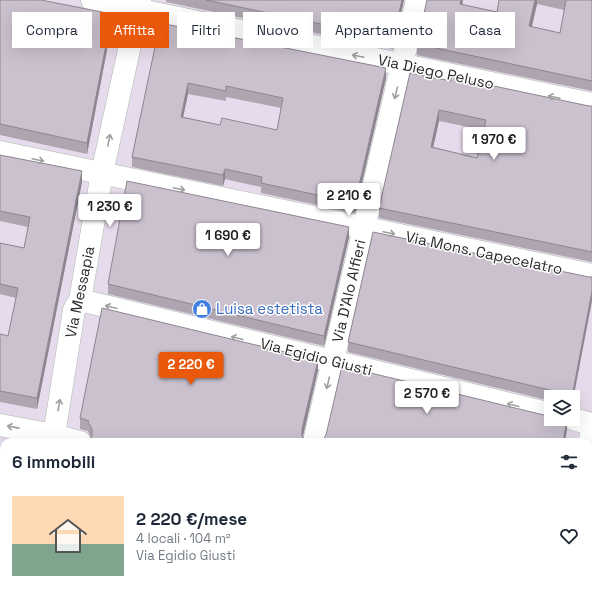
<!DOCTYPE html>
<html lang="it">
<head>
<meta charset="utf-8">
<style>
	:root { --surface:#fff; --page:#f2f2f3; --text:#1f2937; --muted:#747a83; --line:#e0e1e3; --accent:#ea580c }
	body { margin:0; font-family:"Space Grotesk",sans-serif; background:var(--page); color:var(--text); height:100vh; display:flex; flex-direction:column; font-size:15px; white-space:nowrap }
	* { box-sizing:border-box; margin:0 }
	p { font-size:13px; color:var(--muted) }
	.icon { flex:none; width:22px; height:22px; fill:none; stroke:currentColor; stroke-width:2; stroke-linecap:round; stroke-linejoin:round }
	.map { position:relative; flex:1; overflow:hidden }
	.drawer { position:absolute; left:0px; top:438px; width:592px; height:156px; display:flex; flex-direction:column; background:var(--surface); border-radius:12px 12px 0 0; box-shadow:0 4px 16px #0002 }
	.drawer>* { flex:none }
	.guide { position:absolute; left:12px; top:12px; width:568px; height:36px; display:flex; gap:8px }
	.controls { position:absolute; left:544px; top:390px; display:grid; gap:8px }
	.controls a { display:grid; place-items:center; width:36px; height:36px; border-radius:0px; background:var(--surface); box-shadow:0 4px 16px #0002; font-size:20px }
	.price { position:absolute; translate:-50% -34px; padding:0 9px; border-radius:4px; background:#fff; color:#222; font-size:13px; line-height:26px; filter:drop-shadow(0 1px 2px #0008) }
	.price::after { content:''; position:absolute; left:50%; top:24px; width:12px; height:9px; margin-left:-6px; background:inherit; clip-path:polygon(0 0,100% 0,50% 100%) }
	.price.active { background:var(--accent); color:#fff }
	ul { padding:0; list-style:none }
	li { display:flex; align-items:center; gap:12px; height:100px; padding:0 12px }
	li+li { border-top:1px solid var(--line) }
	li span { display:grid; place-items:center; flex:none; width:112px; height:80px; border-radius:0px; color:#555 }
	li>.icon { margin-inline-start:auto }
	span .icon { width:48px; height:48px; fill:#fffc; stroke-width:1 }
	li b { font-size:17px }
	h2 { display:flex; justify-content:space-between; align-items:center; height:48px; padding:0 12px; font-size:17px }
	.chip { padding:0 14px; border-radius:0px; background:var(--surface); box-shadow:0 4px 16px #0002; font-size:14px; line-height:36px }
	.chip.active { background:var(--accent); color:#fff }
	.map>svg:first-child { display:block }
</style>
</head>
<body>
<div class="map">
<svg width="592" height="594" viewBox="0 0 592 594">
	<rect width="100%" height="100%" fill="#e6dbec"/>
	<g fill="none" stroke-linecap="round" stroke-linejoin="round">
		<g stroke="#adbaab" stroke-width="23">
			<path id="minor" d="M 92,0 L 592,104
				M 0,152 L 592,275
				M 80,300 L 551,414
				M 573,419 L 592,424
				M 0,425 L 54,435 L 80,442
				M 49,442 L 54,435 L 74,310 L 80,300 L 102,173 L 140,0
				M 314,442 L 417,0
				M 0,516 L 4,510
				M 318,590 L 332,594
				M 269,594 L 270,590"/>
		</g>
		<g stroke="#adbaab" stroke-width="23">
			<path id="tertiary" d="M 588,450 L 592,430
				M 560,594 L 561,590"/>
		</g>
		<use href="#minor" stroke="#fff" stroke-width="22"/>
		<use href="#tertiary" stroke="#fff" stroke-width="22"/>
	</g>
	<path fill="#aea5b1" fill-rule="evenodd" d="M 0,0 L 112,24 L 87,154 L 0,135 Z
		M 166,0 L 404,0 L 393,49 L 166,2 Z
		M 427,0 L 463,0 L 462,5 L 497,12 L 499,0 L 592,0 L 592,91 L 417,55 L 417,44 ZM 537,4 L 564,10 L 560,33 L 532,27 Z
		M 160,23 L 386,78 L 355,213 L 261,193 L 261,187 L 225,179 L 223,186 L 132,167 L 132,157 ZM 188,94 L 226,101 L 226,97 L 281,108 L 277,130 L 220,125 L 183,117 Z
		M 451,81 L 589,106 L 592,106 L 592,262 L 379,218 L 379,208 ZM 439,121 L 483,130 L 477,158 L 433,147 Z
		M 0,155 L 82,182 L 37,409 L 0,402 L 0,334 L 8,336 L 16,298 L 0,294 L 0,243 L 24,248 L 28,227 L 0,221 Z
		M 373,232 L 573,397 L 551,397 L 551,401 L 348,352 L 348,342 Z
		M 349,237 L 324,346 L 108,294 L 108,284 Z
		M 318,370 L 303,436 L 91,437 L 88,432 L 88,431 L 80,429 L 80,418 Z
		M 111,590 L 244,590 L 244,594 L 111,594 Z
		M 361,590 L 536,590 L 536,594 L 375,594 Z"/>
	<path fill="#8d8690" d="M 402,0 L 404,0 L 393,49 L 393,39 Z
		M 461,0 L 463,0 L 460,15 L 460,4 Z
		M 535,0 L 537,0 L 537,4 L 529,37 L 529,26 Z
		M 112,14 L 112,24 L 87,154 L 87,143 Z
		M 386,68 L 386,78 L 355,213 L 355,203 Z
		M 188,83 L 188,94 L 181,127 L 181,117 Z
		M 439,110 L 439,121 L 431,157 L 431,147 Z
		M 225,169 L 225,179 L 223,186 L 223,175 Z
		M 82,171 L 82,182 L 37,409 L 37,398 Z
		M 349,227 L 349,237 L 324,346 L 324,336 Z
		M 592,291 L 592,301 L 573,400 L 573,397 L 571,397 Z
		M 318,360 L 318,370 L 302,440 L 302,429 Z
		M 567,419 L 567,430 L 565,442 L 563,442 Z
		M 46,590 L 54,590 L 51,594 L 43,594 Z
		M 242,590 L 244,590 L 244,594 L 241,594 Z
		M 534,590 L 536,590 L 536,594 L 534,594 Z"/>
	<path fill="#cac0ce" stroke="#8d8690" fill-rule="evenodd" d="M 0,0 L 41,0 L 112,14 L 87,143 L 0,124 Z
		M 206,0 L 402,0 L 393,39 Z
		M 427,0 L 461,0 L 460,4 L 497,12 L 499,0 L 535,0 L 529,26 L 560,33 L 566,0 L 592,0 L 592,81 L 417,44 Z
		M 160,23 L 386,68 L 355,203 L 261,183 L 262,177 L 225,169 L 223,175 L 132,157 ZM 188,83 L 226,91 L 226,86 L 283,98 L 277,130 L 222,118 L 220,125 L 181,117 Z
		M 410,73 L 451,81 L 451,77 L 589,106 L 592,106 L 592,252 L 379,208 ZM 439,110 L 486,120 L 477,158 L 431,147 Z
		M 0,155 L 82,171 L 37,398 L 0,391 L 0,334 L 8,336 L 18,288 L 0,284 L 0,243 L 24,248 L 30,217 L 0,211 Z
		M 127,181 L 349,227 L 324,336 L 108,284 Z
		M 373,232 L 589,277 L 592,277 L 592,291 L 572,397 L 561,397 L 560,395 L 554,391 L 348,342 Z
		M 102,308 L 318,360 L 302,429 L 302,436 L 306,441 L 308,442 L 86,442 L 89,441 L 92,435 L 92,429 L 88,422 L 89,421 L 80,418 Z
		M 342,366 L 548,416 L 551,416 L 551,419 L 567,419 L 563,442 L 320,442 L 323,440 L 326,435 Z
		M 4,547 L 4,590 L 46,590 L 43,594 L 0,594 L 0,553 Z
		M 592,560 L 592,594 L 585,594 L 586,590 L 588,590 L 588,581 Z
		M 111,590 L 242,590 L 241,594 L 122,594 L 111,591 Z
		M 281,590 L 312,590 L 314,592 L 323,594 L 280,594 Z
		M 342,590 L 353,590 L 361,594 L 338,594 L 341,592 Z
		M 396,590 L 534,590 L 534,594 L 409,594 Z"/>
	<defs><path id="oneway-shaft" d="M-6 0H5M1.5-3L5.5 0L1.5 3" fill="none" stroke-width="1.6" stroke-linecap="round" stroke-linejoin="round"/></defs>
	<g stroke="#9f9f9f">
		<use href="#oneway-shaft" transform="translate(358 56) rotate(-168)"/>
		<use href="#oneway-shaft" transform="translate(396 93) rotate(103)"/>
		<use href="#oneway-shaft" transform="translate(554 97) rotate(-168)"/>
		<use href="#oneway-shaft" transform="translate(109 140) rotate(-78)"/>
		<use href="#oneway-shaft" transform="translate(38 160) rotate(12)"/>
		<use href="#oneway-shaft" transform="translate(179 189) rotate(12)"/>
		<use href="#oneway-shaft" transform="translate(389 233) rotate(12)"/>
		<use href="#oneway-shaft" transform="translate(111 307) rotate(-166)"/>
		<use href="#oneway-shaft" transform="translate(237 338) rotate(-166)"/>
		<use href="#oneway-shaft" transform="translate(328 383) rotate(103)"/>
		<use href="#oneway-shaft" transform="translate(59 405) rotate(-81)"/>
		<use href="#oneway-shaft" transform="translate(513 405) rotate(-166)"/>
		<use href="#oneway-shaft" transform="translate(13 427) rotate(-169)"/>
	</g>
	<defs>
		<g id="shop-disc" transform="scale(1)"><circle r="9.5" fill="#3f7fe0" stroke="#fff"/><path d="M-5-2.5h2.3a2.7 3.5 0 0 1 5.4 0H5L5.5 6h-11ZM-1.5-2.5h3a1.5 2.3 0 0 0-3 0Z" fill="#fff"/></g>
	</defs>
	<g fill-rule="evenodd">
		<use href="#shop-disc" x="202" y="309"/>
	</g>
	<g text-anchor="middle" stroke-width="3" stroke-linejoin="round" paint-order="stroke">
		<g font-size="15" fill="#292929" stroke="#fff">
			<text transform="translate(436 72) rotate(12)" y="5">Via Diego Peluso</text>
			<text transform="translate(484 253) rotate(12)" y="5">Via Mons. Capecelatro</text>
			<text transform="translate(349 291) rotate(-77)" y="5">Via D'Alo Alfieri</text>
			<text transform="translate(80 292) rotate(-78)" y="5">Via Messapia</text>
			<text transform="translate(316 357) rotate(14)" y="5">Via Egidio Giusti</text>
		</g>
		<g font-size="15" fill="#366cbe" stroke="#fff" text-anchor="start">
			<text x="216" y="314">Luisa estetista</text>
		</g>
	</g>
</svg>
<div class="controls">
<a><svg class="icon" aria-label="layers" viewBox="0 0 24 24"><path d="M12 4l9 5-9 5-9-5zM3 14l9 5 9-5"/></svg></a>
</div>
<b class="price" style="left:494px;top:161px">1 970 €</b>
<b class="price" style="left:349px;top:217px">2 210 €</b>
<b class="price" style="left:110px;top:228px">1 230 €</b>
<b class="price" style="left:228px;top:257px">1 690 €</b>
<b class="price active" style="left:191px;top:386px">2 220 €</b>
<b class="price" style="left:427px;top:415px">2 570 €</b>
<div class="guide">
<a class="chip">Compra</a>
<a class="chip active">Affitta</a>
<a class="chip">Filtri</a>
<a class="chip">Nuovo</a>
<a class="chip">Appartamento</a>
<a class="chip">Casa</a>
</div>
<section class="drawer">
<h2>6 immobili<svg class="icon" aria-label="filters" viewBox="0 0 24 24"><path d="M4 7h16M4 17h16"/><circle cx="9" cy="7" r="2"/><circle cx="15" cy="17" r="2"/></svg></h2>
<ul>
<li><span style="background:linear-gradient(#ffd9b3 60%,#7fa58c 0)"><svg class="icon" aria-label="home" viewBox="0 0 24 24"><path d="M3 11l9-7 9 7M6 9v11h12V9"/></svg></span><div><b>2 220 €/mese</b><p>4 locali · 104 m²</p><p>Via Egidio Giusti</p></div><svg class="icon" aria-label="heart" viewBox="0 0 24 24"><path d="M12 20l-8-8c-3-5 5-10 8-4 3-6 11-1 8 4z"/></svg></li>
</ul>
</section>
</div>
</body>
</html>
